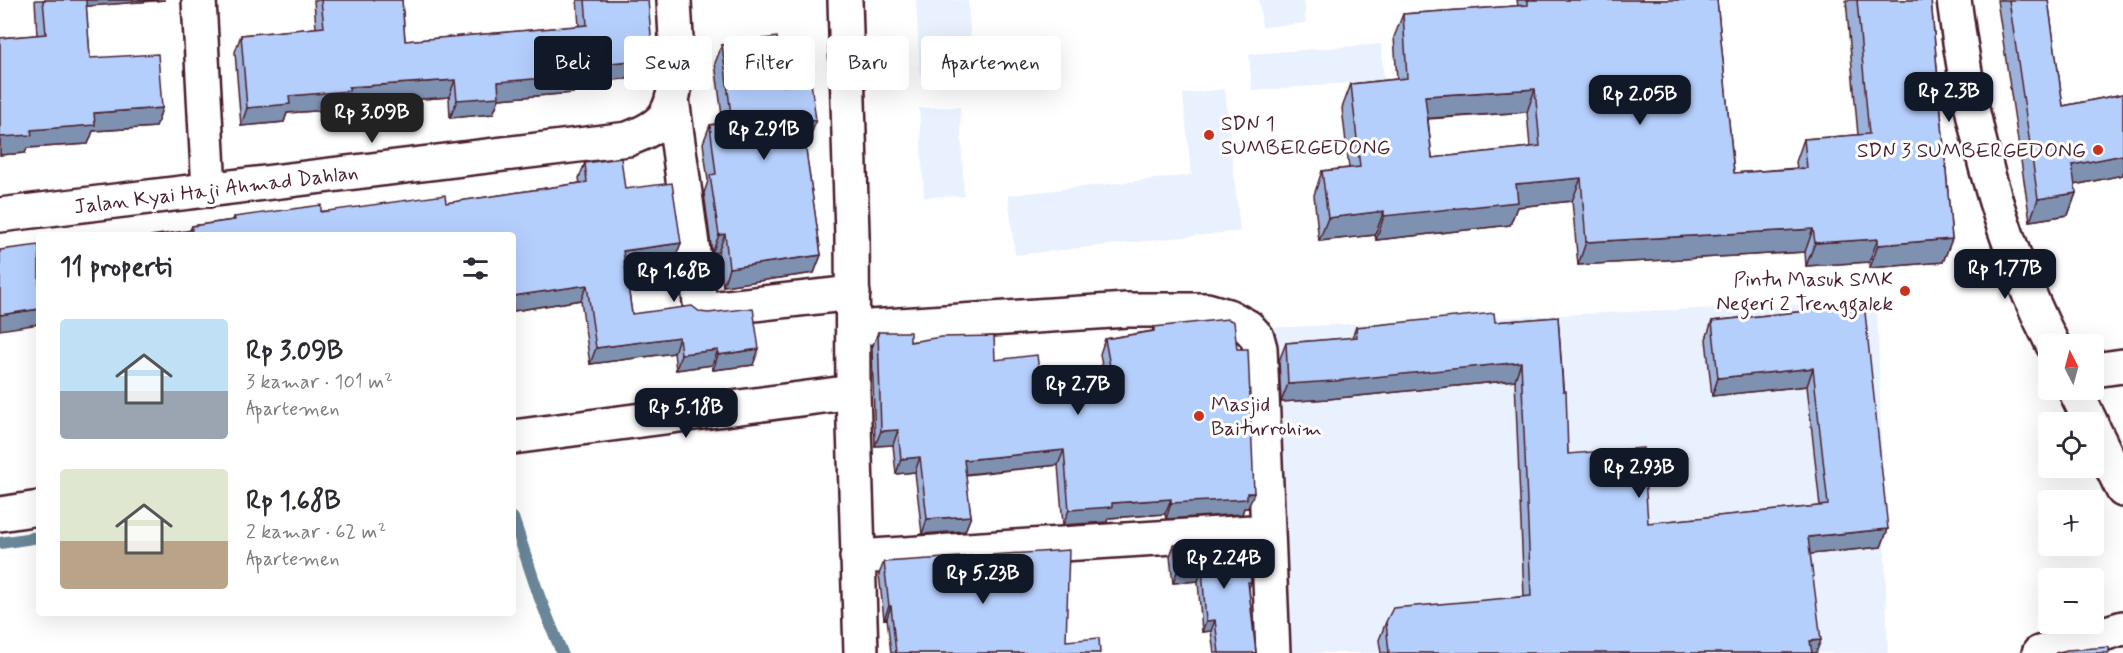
<!DOCTYPE html>
<html lang="id">
<head>
<meta charset="utf-8">
<style>
	:root { --surface:#fff; --page:#f2f2f3; --text:#2b2b33; --muted:#7c7c81; --accent:#111827 }
	body { margin:0; font-family:Mynerve,sans-serif; background:var(--page); color:var(--text); height:100vh; display:flex; flex-direction:column; font-size:22px; white-space:nowrap }
	* { box-sizing:border-box; margin:0 }
	p { font-size:20px; color:var(--muted) }
	.icon { flex:none; width:33px; height:33px; fill:none; stroke:currentColor; stroke-width:2; stroke-linecap:round; stroke-linejoin:round }
	.map { position:relative; flex:1; overflow:hidden }
	.panel { position:absolute; left:36px; top:232px; width:480px; height:384px; display:flex; flex-direction:column; background:var(--surface); border-radius:6px; box-shadow:0 6px 24px #0002 }
	.panel>* { flex:none }
	.banner { position:absolute; left:534px; top:36px; width:570px; height:54px; display:flex; gap:12px }
	.needle { width:39px; rotate:354deg }
	.fabs { position:absolute; left:2038px; top:334px; display:grid; gap:12px }
	.fabs a { display:grid; place-items:center; width:66px; height:66px; border-radius:6px; background:var(--surface); box-shadow:0 6px 24px #0002; font-size:30px }
	.price { position:absolute; translate:-50% -51px; padding:0 14px; border-radius:12px; background:var(--accent); color:#fff; font-size:20px; line-height:39px; filter:drop-shadow(0 2px 3px #0008) }
	.price::after { content:''; position:absolute; left:50%; top:36px; width:18px; height:14px; margin-left:-9px; background:inherit; clip-path:polygon(0 0,100% 0,50% 100%) }
	.price.active { background:#222; color:#fff }
	ul { padding:0; list-style:none }
	li { display:flex; align-items:center; gap:18px; height:150px; padding:0 24px }
	li span { display:grid; place-items:center; flex:none; width:168px; height:120px; border-radius:6px; color:#555 }
	li>.icon { margin-inline-start:auto }
	span .icon { width:72px; height:72px; fill:#fffc; stroke-width:1 }
	li b { font-size:26px }
	h2 { display:flex; justify-content:space-between; align-items:center; height:72px; padding:0 24px; font-size:26px }
	.tag { padding:0 21px; border-radius:6px; background:var(--surface); box-shadow:0 6px 24px #0002; font-size:21px; line-height:54px }
	.tag.active { background:var(--accent); color:#fff }
	.map>svg:first-child { display:block }
</style>
</head>
<body>
<div class="map">
<svg width="2123" height="653" viewBox="0 0 2123 653">
	<rect width="100%" height="100%" fill="#fff"/>
	<filter id="ink" filterUnits="userSpaceOnUse"><feTurbulence type="fractalNoise" baseFrequency=".0167" numOctaves="2"/><feDisplacementMap in="SourceGraphic" scale="12" xChannelSelector="R" yChannelSelector="G"/><feConvolveMatrix kernelMatrix="1 2 1 2 8 2 1 2 1" color-interpolation-filters="sRGB"/></filter>
	<g filter="url(#ink)">
		<path fill="#e9f1fe" d="M 916,0 L 968,0 L 973,72 L 920,76 Z
			M 1259,0 L 1304,0 L 1306,23 L 1262,27 Z
			M 1381,44 L 1384,80 L 1252,91 L 1249,54 Z
			M 1225,89 L 1240,231 L 1015,255 L 1008,195 L 1191,175 L 1183,94 Z
			M 960,107 L 964,196 L 924,197 L 919,108 Z
			M 1877,301 L 1888,653 L 1276,653 L 1262,328 Z"/>
		<g fill="none" stroke-linecap="round" stroke-linejoin="round">
			<path stroke="#6a8698" stroke-width="12" d="M 513,518 L 539,596 L 562,653
				M 0,543 L 39,537"/>
			<g stroke="#4a1f2b" stroke-width="38">
				<path id="minor" d="M 199,0 L 209,190
					M 845,0 L 852,235 L 853,392 L 861,653
					M 1954,0 C 1969,119 1998,237 2053,345
					M 672,99 L 701,310 L 853,293
					M 0,215 L 628,139 C 641,134 656,128 664,117 C 683,92 675,31 674,0
					M 854,328 L 1127,310 L 1207,310 L 1228,316 L 1248,327 L 1257,337 L 1260,348 L 1268,531
					M 2094,370 L 2123,366
					M 2075,390 L 2091,423
					M 2094,430 L 2123,490
					M 513,437 L 853,392
					M 0,514 L 39,508
					M 857,557 L 1268,531 L 1273,653
					M 2039,653 L 2123,628"/>
			</g>
			<use href="#minor" stroke="#fff" stroke-width="33"/>
		</g>
		<path fill="#9cb2da" stroke="#4a1f2b" stroke-width="1.5" fill-rule="evenodd" d="M 35,0 L 165,0 L 86,6 L 90,58 L 162,108 L 156,127 L 93,131 L 88,144 L 27,148 L 25,153 L 0,155 L 0,38 L 37,35 Z
			M 314,0 L 402,0 L 405,41 L 579,26 L 577,0 L 648,0 L 646,77 L 577,83 L 573,93 L 499,99 L 493,114 L 450,118 L 449,97 L 344,105 L 343,109 L 287,113 L 284,122 L 241,126 L 235,52 L 241,35 L 316,28 Z
			M 1517,0 L 1717,0 L 1734,173 L 1797,168 L 1796,162 L 1804,139 L 1858,135 L 1846,0 L 1931,0 L 1952,239 L 1943,262 L 1870,268 L 1869,262 L 1806,266 L 1805,252 L 1578,265 L 1572,201 L 1517,207 L 1510,225 L 1376,240 L 1375,235 L 1319,241 L 1314,195 L 1322,171 L 1349,168 L 1342,108 L 1351,84 L 1397,79 L 1394,37 L 1403,14 L 1518,6 ZM 1527,112 L 1530,147 L 1432,158 L 1428,119 Z
			M 1997,0 L 2048,0 L 2063,106 L 2123,94 L 2123,175 L 2075,185 L 2076,193 L 2068,215 L 2030,221 Z
			M 722,45 L 784,86 L 810,138 L 804,139 L 821,255 L 814,273 L 723,286 L 718,252 L 712,253 L 704,193 L 708,181 L 703,143 L 710,125 L 723,123 L 715,63 Z
			M 585,163 L 625,189 L 681,243 L 675,258 L 625,265 L 632,314 L 753,365 L 713,370 L 712,365 L 676,370 L 674,353 L 590,364 L 581,300 L 513,311 L 513,236 L 190,230 L 192,226 L 233,220 L 234,217 L 446,203 L 580,183 L 579,178 Z
			M 1807,309 L 1888,529 L 1881,547 L 1810,554 L 1816,653 L 1381,653 L 1379,640 L 1386,622 L 1524,596 L 1515,380 L 1328,399 L 1281,402 L 1279,361 L 1286,343 L 1352,338 L 1356,327 L 1495,322 L 1558,317 L 1568,454 L 1648,523 L 1820,506 L 1807,386 L 1712,396 L 1706,339 L 1712,321 L 1806,311 Z
			M 1154,327 L 1248,508 L 1244,508 L 1242,514 L 1166,519 L 1165,514 L 1108,518 L 1107,522 L 1063,525 L 1058,465 L 965,475 L 971,516 L 965,531 L 922,534 L 915,472 L 896,474 L 893,445 L 875,446 L 872,348 L 878,332 L 910,342 L 995,360 L 1042,395 L 1106,389 L 1100,354 L 1105,339 L 1152,331 Z
			M 1174,545 L 1251,582 L 1249,588 L 1256,653 L 1214,653 L 1211,631 L 1202,632 L 1198,581 L 1173,583 L 1170,556 Z
			M 884,562 L 1066,641 L 1100,653 L 891,653 L 887,618 L 884,619 L 879,574 Z"/>
		<path fill="#7f91b1" stroke="#4a1f2b" stroke-width="1.5" d="M 80,0 L 165,0 L 78,7 Z
			M 653,59 L 646,77 L 577,83 L 573,93 L 499,99 L 493,114 L 450,118 L 457,100 L 498,82 L 579,66 Z
			M 455,80 L 449,97 L 344,105 L 343,109 L 287,113 L 284,122 L 241,126 L 247,108 L 289,96 L 349,87 Z
			M 1535,89 L 1527,112 L 1417,119 L 1425,96 Z
			M 162,108 L 156,127 L 93,131 L 88,144 L 27,148 L 25,153 L 0,155 L 0,137 L 94,113 Z
			M 816,120 L 810,138 L 795,140 L 802,122 Z
			M 2123,155 L 2123,175 L 2064,187 L 2072,165 Z
			M 1581,178 L 1572,201 L 1517,207 L 1510,225 L 1376,240 L 1384,216 L 1516,184 Z
			M 2076,193 L 2068,215 L 2030,221 L 2038,199 Z
			M 1384,211 L 1375,235 L 1319,241 L 1328,218 Z
			M 1813,229 L 1805,252 L 1578,265 L 1586,242 Z
			M 725,234 L 718,252 L 712,253 L 719,235 Z
			M 1878,239 L 1869,262 L 1806,266 L 1815,243 Z
			M 1952,239 L 1943,262 L 1870,268 L 1878,245 Z
			M 681,243 L 675,258 L 617,267 L 623,251 Z
			M 821,255 L 814,273 L 723,286 L 729,268 Z
			M 587,285 L 581,300 L 513,311 L 513,296 Z
			M 39,309 L 39,324 L 0,330 L 0,315 Z
			M 679,337 L 674,353 L 590,364 L 596,348 Z
			M 759,349 L 753,365 L 713,370 L 718,355 Z
			M 718,350 L 712,365 L 676,370 L 681,354 Z
			M 1521,362 L 1515,380 L 1328,399 L 1281,402 L 1288,384 Z
			M 1813,368 L 1807,386 L 1712,396 L 1718,378 Z
			M 898,430 L 893,445 L 875,446 L 881,431 Z
			M 1064,450 L 1058,465 L 958,475 L 964,460 Z
			M 920,457 L 915,472 L 896,474 L 901,459 Z
			M 1254,493 L 1248,508 L 1244,508 L 1242,514 L 1166,519 L 1171,503 Z
			M 1171,499 L 1165,514 L 1108,518 L 1107,522 L 1063,525 L 1069,510 L 1112,503 Z
			M 971,516 L 965,531 L 922,534 L 927,519 Z
			M 1888,529 L 1881,547 L 1801,555 L 1808,537 Z
			M 1202,569 L 1198,581 L 1173,583 L 1177,572 Z
			M 889,606 L 891,606 L 887,618 L 884,619 Z
			M 1215,620 L 1211,631 L 1202,632 L 1206,621 Z
			M 1821,640 L 1816,653 L 1806,653 L 1810,641 Z"/>
		<path fill="#b5cffd" stroke="#4a1f2b" stroke-width="1.5" fill-rule="evenodd" d="M 43,0 L 86,0 L 90,58 L 158,54 L 162,108 L 94,113 L 95,125 L 31,130 L 32,135 L 0,137 L 0,38 L 46,34 Z
			M 321,0 L 402,0 L 405,41 L 587,25 L 585,0 L 648,0 L 653,59 L 579,66 L 580,75 L 498,82 L 499,97 L 457,100 L 455,80 L 349,87 L 349,91 L 289,96 L 290,104 L 247,108 L 241,35 L 324,27 Z
			M 1528,0 L 1717,0 L 1734,173 L 1807,168 L 1804,139 L 1869,134 L 1857,0 L 1931,0 L 1952,239 L 1878,245 L 1878,239 L 1815,243 L 1813,229 L 1586,242 L 1581,178 L 1516,184 L 1518,202 L 1384,216 L 1384,211 L 1328,218 L 1322,171 L 1360,167 L 1351,84 L 1407,78 L 1403,14 L 1528,5 ZM 1535,89 L 1540,146 L 1432,158 L 1425,96 Z
			M 2009,0 L 2048,0 L 2063,106 L 2123,94 L 2123,155 L 2072,165 L 2076,193 L 2038,199 Z
			M 777,37 L 784,86 L 811,82 L 816,120 L 802,122 L 821,255 L 729,268 L 725,234 L 719,235 L 710,175 L 716,174 L 710,125 L 732,122 L 722,45 Z
			M 621,158 L 625,189 L 672,183 L 681,243 L 623,251 L 632,314 L 692,306 L 700,312 L 708,313 L 753,308 L 759,349 L 718,355 L 718,350 L 681,354 L 679,337 L 596,348 L 587,285 L 513,296 L 513,236 L 150,236 L 192,230 L 192,226 L 235,220 L 234,217 L 321,205 L 321,212 L 445,195 L 446,203 L 587,182 L 585,163 Z
			M 39,245 L 39,309 L 0,315 L 0,250 Z
			M 1864,303 L 1888,529 L 1808,537 L 1821,640 L 1810,641 L 1812,653 L 1389,653 L 1386,622 L 1393,608 L 1531,596 L 1521,362 L 1335,381 L 1288,384 L 1286,343 L 1357,337 L 1356,327 L 1494,313 L 1495,322 L 1558,317 L 1563,391 L 1566,391 L 1568,454 L 1643,448 L 1648,523 L 1828,505 L 1813,368 L 1718,378 L 1712,321 L 1807,311 L 1807,309 Z
			M 1228,319 L 1234,322 L 1237,349 L 1248,349 L 1254,493 L 1247,493 L 1247,499 L 1171,503 L 1171,499 L 1112,503 L 1112,507 L 1069,510 L 1064,450 L 964,460 L 971,516 L 927,519 L 920,457 L 901,459 L 898,430 L 881,431 L 878,332 L 910,332 L 910,342 L 941,337 L 994,336 L 995,360 L 1037,355 L 1042,395 L 1114,388 L 1105,339 L 1154,331 L 1154,327 Z
			M 1248,540 L 1251,582 L 1248,582 L 1256,653 L 1219,653 L 1215,620 L 1206,621 L 1202,569 L 1177,572 L 1174,545 Z
			M 1069,550 L 1066,641 L 1099,638 L 1100,653 L 896,653 L 891,606 L 889,606 L 884,562 Z
			M 2109,647 L 2109,653 L 2055,653 L 2067,650 Z"/>
	</g>
	<g fill="#c8321e" stroke="#fff" stroke-width="2">
		<circle cx="1209" cy="135" r="6"/>
		<circle cx="2098" cy="150" r="6"/>
		<circle cx="1905" cy="291" r="6"/>
		<circle cx="1199" cy="416" r="6"/>
	</g>
	<g text-anchor="middle" stroke-width="6" stroke-linejoin="round" paint-order="stroke">
		<g font-size="21" fill="#4a1f2b" stroke="#fff" text-anchor="start">
			<text x="1221" y="130">SDN 1<tspan x="1221" dy="24">SUMBERGEDONG</tspan></text>
			<text x="2086" y="157" text-anchor="end">SDN 3 SUMBERGEDONG</text>
			<text x="1893" y="286" text-anchor="end">Pintu Masuk SMK<tspan x="1893" dy="24">Negeri 2 Trenggalek</tspan></text>
			<text x="1211" y="411">Masjid<tspan x="1211" dy="24">Baiturrohim</tspan></text>
		</g>
		<g font-size="21" fill="#4a1f2b" stroke="#fff">
			<text transform="translate(216 189) rotate(-7)" y="7">Jalan Kyai Haji Ahmad Dahlan</text>
		</g>
	</g>
</svg>
<div class="fabs">
<a><svg class="needle" viewBox="-14 -14 28 28"><path d="M0-13l5 13h-10z" fill="#e53935"/><path d="M0 13l5-13h-10z" fill="#7c7c81"/></svg></a>
<a><svg class="icon" aria-label="locate" viewBox="0 0 24 24"><circle cx="12" cy="12" r="6"/><path d="M12 2v4M12 18v4M2 12h4M18 12h4"/></svg></a>
<a>+</a>
<a>−</a>
</div>
<b class="price" style="left:1949px;top:123px">Rp 2.3B</b>
<b class="price" style="left:1640px;top:126px">Rp 2.05B</b>
<b class="price active" style="left:372px;top:144px">Rp 3.09B</b>
<b class="price" style="left:764px;top:161px">Rp 2.91B</b>
<b class="price" style="left:2005px;top:300px">Rp 1.77B</b>
<b class="price" style="left:674px;top:303px">Rp 1.68B</b>
<b class="price" style="left:1078px;top:416px">Rp 2.7B</b>
<b class="price" style="left:686px;top:439px">Rp 5.18B</b>
<b class="price" style="left:1639px;top:499px">Rp 2.93B</b>
<b class="price" style="left:1224px;top:590px">Rp 2.24B</b>
<b class="price" style="left:983px;top:605px">Rp 5.23B</b>
<div class="banner">
<a class="tag active">Beli</a>
<a class="tag">Sewa</a>
<a class="tag">Filter</a>
<a class="tag">Baru</a>
<a class="tag">Apartemen</a>
</div>
<section class="panel">
<h2>11 properti<svg class="icon" aria-label="filters" viewBox="0 0 24 24"><path d="M4 7h16M4 17h16"/><circle cx="9" cy="7" r="2"/><circle cx="15" cy="17" r="2"/></svg></h2>
<ul>
<li><span style="background:linear-gradient(#bfe0f5 60%,#9aa5b1 0)"><svg class="icon" aria-label="home" viewBox="0 0 24 24"><path d="M3 11l9-7 9 7M6 9v11h12V9"/></svg></span><div><b>Rp 3.09B</b><p>3 kamar · 101 m²</p><p>Apartemen</p></div></li>
<li><span style="background:linear-gradient(#dfe7d0 60%,#b9a48a 0)"><svg class="icon" aria-label="home" viewBox="0 0 24 24"><path d="M3 11l9-7 9 7M6 9v11h12V9"/></svg></span><div><b>Rp 1.68B</b><p>2 kamar · 62 m²</p><p>Apartemen</p></div></li>
</ul>
</section>
</div>
</body>
</html>
